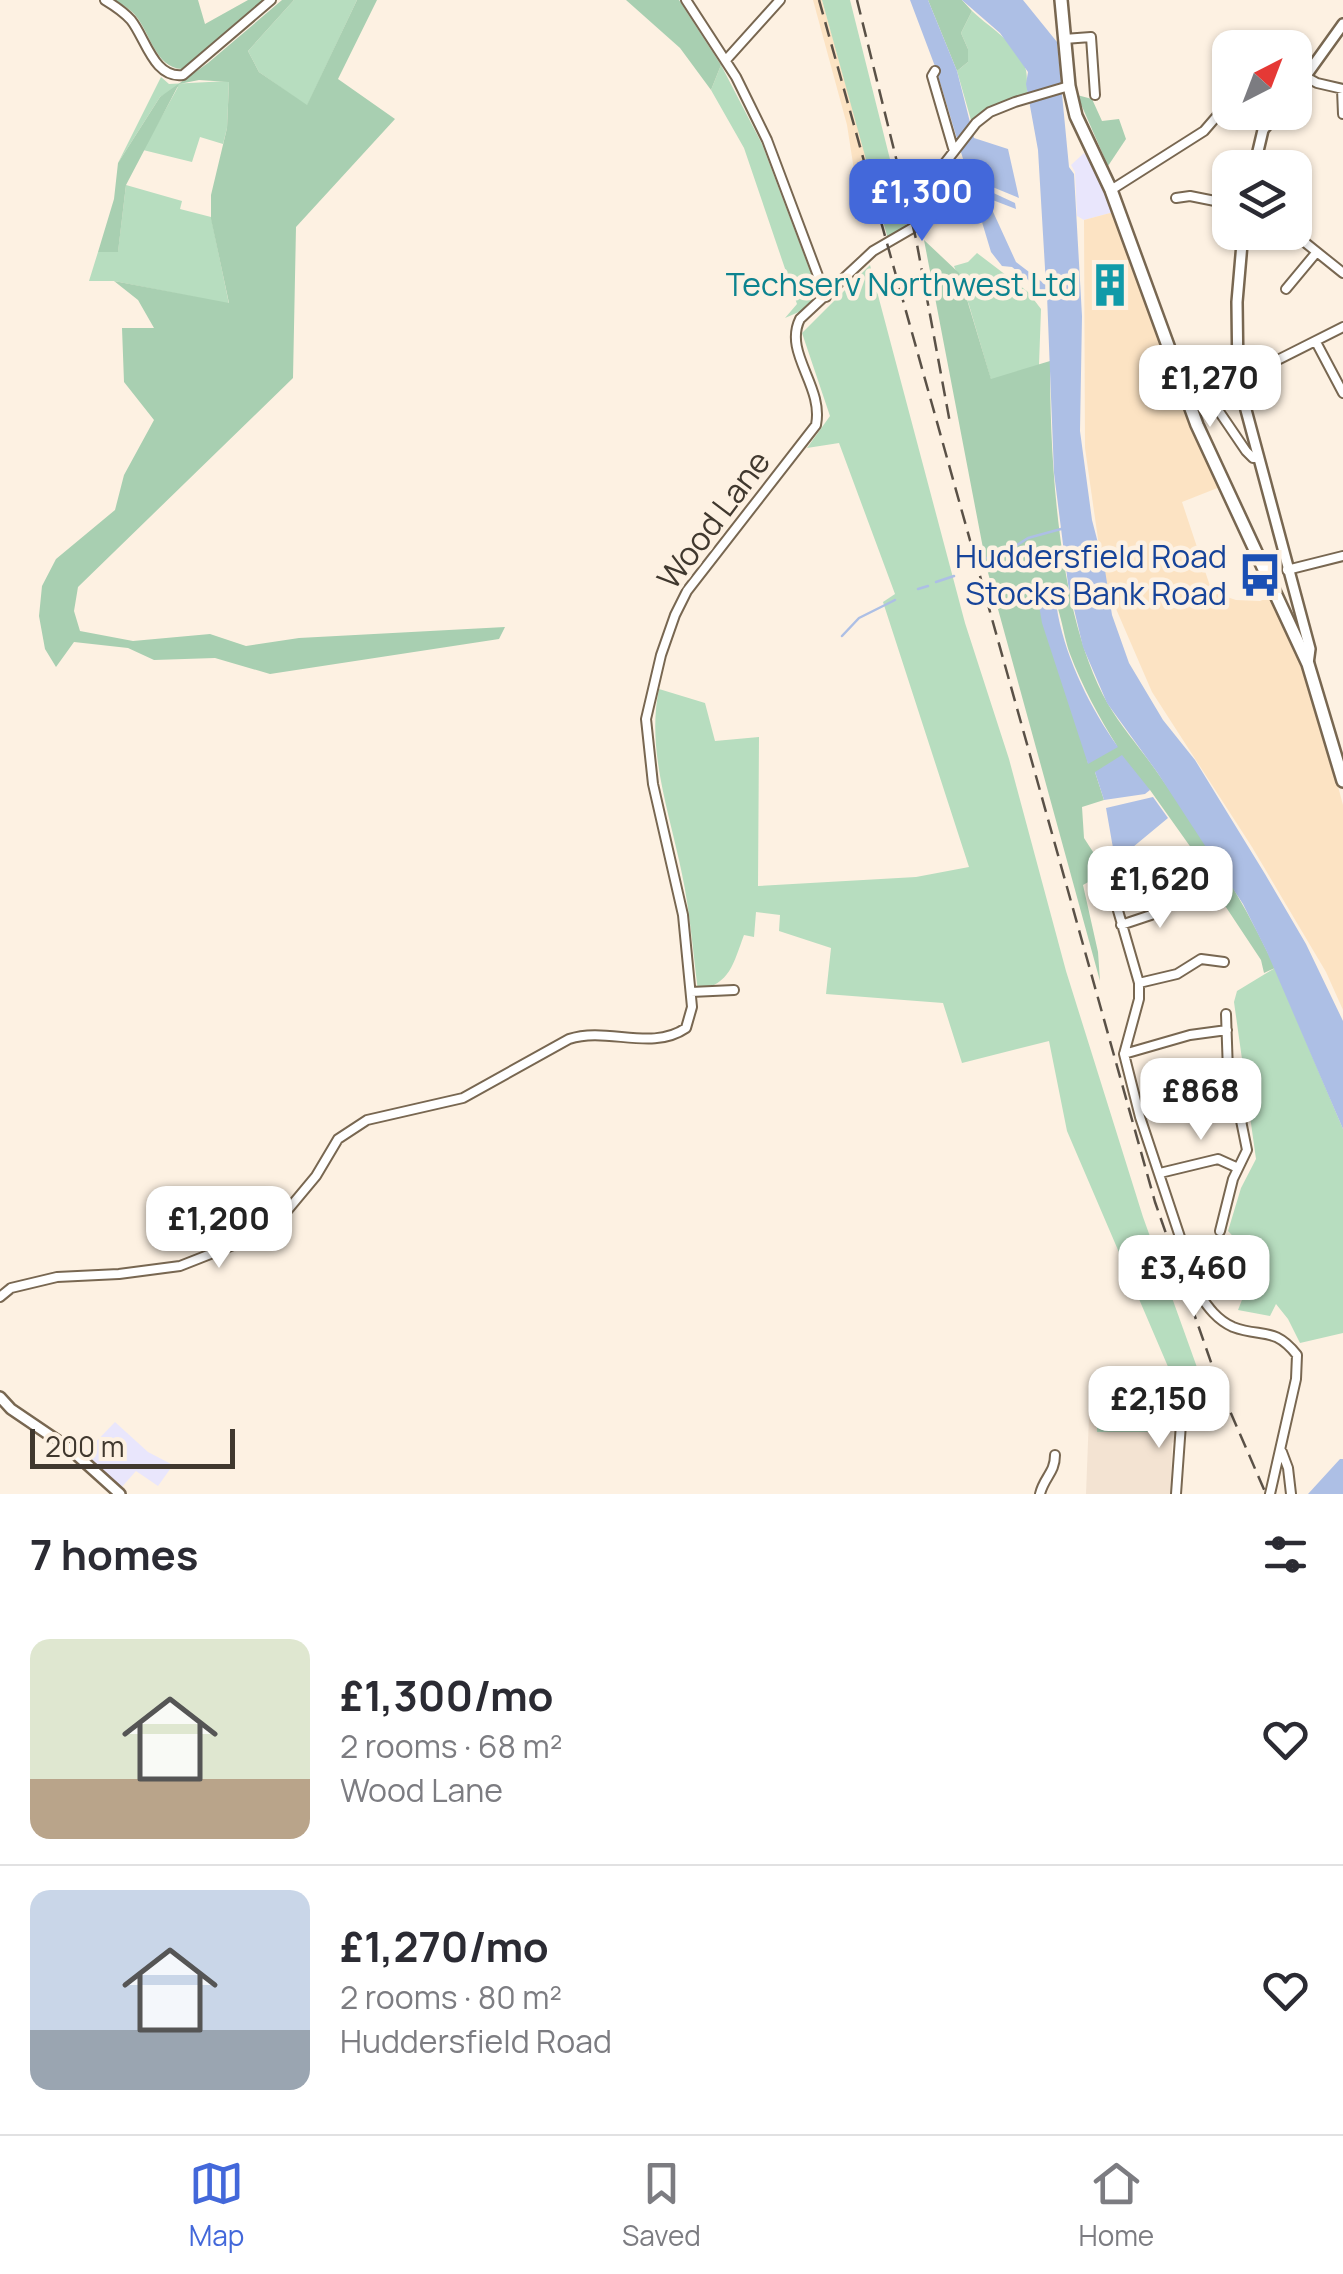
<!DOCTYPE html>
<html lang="en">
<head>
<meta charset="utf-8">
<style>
	:root { --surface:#fff; --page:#f2f2f3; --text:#2b2b33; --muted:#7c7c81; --line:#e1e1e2; --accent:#4368da }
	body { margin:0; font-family:Manrope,sans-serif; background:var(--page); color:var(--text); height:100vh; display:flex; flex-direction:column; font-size:38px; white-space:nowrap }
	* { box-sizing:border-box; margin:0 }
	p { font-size:32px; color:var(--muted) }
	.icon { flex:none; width:55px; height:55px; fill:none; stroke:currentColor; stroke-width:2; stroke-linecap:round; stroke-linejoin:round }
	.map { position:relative; height:1494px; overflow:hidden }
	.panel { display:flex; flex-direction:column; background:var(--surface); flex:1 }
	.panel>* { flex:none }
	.needle { width:65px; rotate:42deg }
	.tools { position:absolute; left:1212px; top:30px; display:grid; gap:20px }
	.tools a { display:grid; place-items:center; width:100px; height:100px; border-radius:20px; background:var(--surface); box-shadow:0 2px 8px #0004; font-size:50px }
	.scale { position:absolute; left:30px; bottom:25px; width:205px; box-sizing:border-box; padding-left:10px; border:5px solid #40382e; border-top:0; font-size:28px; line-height:35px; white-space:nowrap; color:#40382e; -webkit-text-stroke:8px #fdf1e2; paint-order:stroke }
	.price { position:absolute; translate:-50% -85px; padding:0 22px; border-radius:20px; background:#fff; color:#222; font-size:32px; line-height:65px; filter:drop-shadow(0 2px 5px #0008) }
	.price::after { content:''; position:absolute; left:50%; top:60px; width:30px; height:22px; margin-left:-15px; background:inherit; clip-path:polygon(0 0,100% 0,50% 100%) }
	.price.on { background:var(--accent); color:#fff }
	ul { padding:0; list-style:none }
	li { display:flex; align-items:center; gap:30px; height:250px; padding:0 30px }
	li+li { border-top:2px solid var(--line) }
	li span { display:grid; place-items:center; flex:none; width:280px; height:200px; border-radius:20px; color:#555 }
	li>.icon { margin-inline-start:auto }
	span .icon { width:120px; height:120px; fill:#fffc; stroke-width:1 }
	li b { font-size:42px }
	h2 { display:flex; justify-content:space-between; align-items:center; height:120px; padding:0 30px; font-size:42px }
	.tab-bar { display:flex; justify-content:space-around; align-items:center; height:140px; border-top:2px solid var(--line); background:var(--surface); font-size:28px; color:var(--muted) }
	.tab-bar a { display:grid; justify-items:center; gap:5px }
	.tab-bar .on { color:var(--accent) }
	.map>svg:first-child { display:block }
</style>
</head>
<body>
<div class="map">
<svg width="1343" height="1494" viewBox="0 0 1343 1494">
	<rect width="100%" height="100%" fill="#fdf1e2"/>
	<path fill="#e9e6fc" d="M 1084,153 L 1105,186 L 1114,212 L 1084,220 L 1077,216 L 1075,172 L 1071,165 Z
		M 115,1422 L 148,1452 L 173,1465 L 158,1486 L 136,1471 L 120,1489 L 78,1451 L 89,1449 Z"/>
	<path fill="#fce3c3" d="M 813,0 L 822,0 L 869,167 L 854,170 L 847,125 Z
		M 1114,212 L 1220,487 L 1182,502 L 1212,592 L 1236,600 L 1260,601 L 1270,597 L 1310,682 L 1343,805 L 1343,1010 L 1326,972 L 1252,847 L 1152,692 L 1104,581 L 1085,448 L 1084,220 Z"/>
	<path fill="#f3e3d2" d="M 1090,1390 L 1178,1390 L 1179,1438 L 1172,1443 L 1171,1494 L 1086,1494 Z"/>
	<path fill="#b7ddbf" d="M 294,0 L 357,0 L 307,106 L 259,72 L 248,51 Z
		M 822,0 L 850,0 L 907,227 L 888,239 Z
		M 972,11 C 991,29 1015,41 1025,67 C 1028,75 1026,84 1028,93 L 986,110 L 971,120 L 957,71 L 968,62 L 968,49 L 961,33 Z
		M 721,65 L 762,144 L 820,297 L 801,311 L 785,318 L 797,304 L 744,148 L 711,90 Z
		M 161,77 L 169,84 L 229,81 L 227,128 L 223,144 L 200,137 L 192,162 L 143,150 L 178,87 L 160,97 L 118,163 Z
		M 126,185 L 182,201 L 180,209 L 211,217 L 229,304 L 114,281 L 89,281 L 98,252 L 118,251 Z
		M 977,253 L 1028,292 L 1041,309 L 1039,365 L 991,380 L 969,305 L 954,266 L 968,262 Z
		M 870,265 L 965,623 L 1009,759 L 1066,971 L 1143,1217 L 1208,1398 L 1182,1397 L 1178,1390 L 1067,1131 L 1049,1041 L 962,1063 L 943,1003 L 826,994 L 831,948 L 779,931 L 780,915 L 756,912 L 754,937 L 744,935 C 733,964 731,983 698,991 C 693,952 690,912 682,874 C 670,814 646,750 659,689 L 705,703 L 715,741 L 759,737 L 758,886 L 916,877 L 969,867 L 883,602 L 895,594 L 839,443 L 807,448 L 830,416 L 802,333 Z
		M 1275,968 L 1343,1129 L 1343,1333 L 1300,1343 L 1288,1319 L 1276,1304 L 1270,1316 L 1238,1310 L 1249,1282 L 1255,1277 L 1251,1261 L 1245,1260 L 1248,1252 L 1228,1231 L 1241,1188 L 1256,1159 L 1234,1002 L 1237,991 Z
		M 1097,1403 L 1163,1403 L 1163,1432 L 1097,1432 Z"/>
	<path fill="#a8cfb1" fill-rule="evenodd" d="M 115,0 L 198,0 L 205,24 L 248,0 L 268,0 L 182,69 C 155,68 150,32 135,15 C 130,9 121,4 115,0 Z
		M 282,0 L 294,0 L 248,51 L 259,72 L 307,105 L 357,0 L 377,0 L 338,79 L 395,119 L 296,227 L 293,378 L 78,587 L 74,611 L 80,631 L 133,641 L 210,634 L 246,646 L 299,638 L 505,627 L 499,639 L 270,674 L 215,658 L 154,660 L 128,648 L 74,642 L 56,667 L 45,649 L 39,616 L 42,586 L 56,559 L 115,510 L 124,475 L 154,420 L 124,382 L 122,328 L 154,328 L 138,300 L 114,281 L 229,303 L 211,219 L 211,195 L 227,128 L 229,82 L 199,80 L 179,84 L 126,185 L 118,252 L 98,252 L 114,199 L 118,163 L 160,97 L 208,63 Z
		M 626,0 L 679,0 L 721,65 L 711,90 L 680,48 Z
		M 928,0 L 962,0 L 972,11 L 961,33 L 968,49 L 968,62 L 957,71 Z
		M 1077,95 L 1092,99 L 1102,121 L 1119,119 L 1126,139 L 1108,166 Z
		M 924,240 L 959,273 L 991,379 L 1050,361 C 1050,462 1058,616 1108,704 C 1122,728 1141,749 1157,772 C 1201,834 1244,900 1275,968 L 1264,973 L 1261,960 L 1206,877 L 1209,873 L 1150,790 L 1095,772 L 1104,800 L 1082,807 L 1084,838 L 1106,872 L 1083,885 L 1098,952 L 1100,981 L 987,569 ZM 1047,587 C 1061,604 1062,632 1070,654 C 1082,686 1099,717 1117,746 L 1088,763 Z"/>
	<path fill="#adbfe5" d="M 910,0 L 928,0 L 957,71 L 974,138 L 1008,149 L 1019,198 L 990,186 L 987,190 L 1015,203 L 1016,209 L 990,199 L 989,203 L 1016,262 L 1046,285 L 1038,150 L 1026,84 L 1028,72 L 1000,33 L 962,0 L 1023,0 L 1057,42 L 1069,167 L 1074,174 L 1082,316 L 1080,431 L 1092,520 L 1105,570 L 1112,615 L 1129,663 L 1163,720 L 1195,760 L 1265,874 L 1306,944 L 1343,1021 L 1343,1129 L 1267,952 L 1243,904 L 1157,772 L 1107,703 L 1083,647 L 1068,584 L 1054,473 L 1047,295 L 1012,267 L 1002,266 L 991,252 L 936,69 Z
		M 1039,584 C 1055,589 1056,601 1058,615 C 1067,661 1091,709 1118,747 L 1088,764 L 1042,623 L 1036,588 Z
		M 1122,755 L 1150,790 L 1145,794 L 1104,800 L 1095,772 Z
		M 1153,797 L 1168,818 L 1127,852 L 1121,853 L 1113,848 L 1106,808 Z
		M 1340,1459 L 1343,1459 L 1343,1494 L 1308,1494 Z"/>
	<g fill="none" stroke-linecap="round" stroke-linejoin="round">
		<path stroke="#adbfe5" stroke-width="2.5" d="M 987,558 L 994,552 L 1008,551 L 1028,538 L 1061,529
			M 936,582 L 954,576
			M 918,589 L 928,586
			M 842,636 L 859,618 L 895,600"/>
		<g stroke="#786751" stroke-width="12">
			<path id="minor" d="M 105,0 C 115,6 123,11 131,20 C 146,39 154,79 183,75 L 271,0
				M 686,0 L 736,77 L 767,140 L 826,297
				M 1064,39 L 1091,37 L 1095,95
				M 726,60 L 780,0
				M 935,71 L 932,76 L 953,148
				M 1306,77 L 1317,83 L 1343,89
				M 1342,89 L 1343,114
				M 1111,190 L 1204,131 L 1223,109
				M 1176,198 L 1190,196 L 1230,204
				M 1295,199 L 1303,192
				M 1292,232 L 1343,273
				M 1286,289 L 1316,253
				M 1316,342 L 1343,393
				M 1170,352 L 1178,351 L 1246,451 L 1253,458 L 1258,458
				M 1238,380 L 1343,327
				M 1287,570 L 1343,556
				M 1108,876 L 1139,983 L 1139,999 L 1124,1054 L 1140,1117 L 1199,1294 C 1208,1307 1217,1320 1233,1327 C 1262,1338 1274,1326 1297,1355 L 1296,1379 L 1270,1494
				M 1121,925 L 1151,915 L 1171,893
				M 1139,983 L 1177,974 L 1201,959 L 1224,962
				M 691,992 L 734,990
				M 1226,1014 L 1228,1072 L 1236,1096
				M 1124,1054 L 1190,1035 L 1227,1030
				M 1160,1173 L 1218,1159 L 1238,1168
				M 1220,1231 L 1233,1179 L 1247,1150 L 1237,1101
				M 0,1297 L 11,1288 L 57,1277 L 119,1274 L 180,1266 L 236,1244 L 286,1212 L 316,1176 L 338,1139 L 367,1120 L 463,1098 L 569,1039 C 607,1026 651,1052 686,1028 L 692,1007 L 683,915 L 653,784 L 646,719 L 661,655 L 675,615 L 687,591 L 816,425 C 824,386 783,353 800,319 L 873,251 L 923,222 L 945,163 L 976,123 L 990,112 L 1015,102 L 1069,86
				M 1282,1452 L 1288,1468 L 1291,1494
				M 1040,1494 C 1044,1477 1055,1473 1055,1455
				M 1176,1494 L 1182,1410"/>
		</g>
		<g stroke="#786751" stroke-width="14">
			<path id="tertiary" d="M 1295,91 L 1343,24
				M 1254,168 L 1263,130 L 1277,112
				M 1243,232 L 1237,302 L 1238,380 L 1310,649 L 1308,664
				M 0,1397 L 11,1409 L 70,1449 L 120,1494"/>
		</g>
		<g stroke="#786751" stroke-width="16">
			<path id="trunk" d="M 1061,0 L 1069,86 L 1076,116 L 1111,190 L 1197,425 L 1308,664 L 1343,781"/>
		</g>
		<use href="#minor" stroke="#fff" stroke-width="8"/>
		<use href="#tertiary" stroke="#fff" stroke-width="9"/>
		<use href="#trunk" stroke="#fff" stroke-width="11"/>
		<path stroke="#5a5147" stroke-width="2.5" stroke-dasharray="15 8" stroke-linecap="butt" d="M 819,0 L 1155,1202 L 1220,1388 L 1266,1494
			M 857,0 L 916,239 L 950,423"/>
	</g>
	<defs>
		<g id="building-bare" transform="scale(3.45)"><path d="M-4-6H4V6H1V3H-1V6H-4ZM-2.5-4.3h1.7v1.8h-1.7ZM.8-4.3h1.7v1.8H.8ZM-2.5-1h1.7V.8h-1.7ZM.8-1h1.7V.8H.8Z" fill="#0f9aa8" stroke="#fdf1e2" stroke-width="2.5" paint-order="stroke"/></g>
		<g id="bus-bare" transform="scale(3.45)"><path d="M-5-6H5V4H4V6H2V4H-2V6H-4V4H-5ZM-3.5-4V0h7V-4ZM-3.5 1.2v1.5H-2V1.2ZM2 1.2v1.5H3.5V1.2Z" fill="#1a4fb4" stroke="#fdf1e2" stroke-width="2.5" paint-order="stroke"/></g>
	</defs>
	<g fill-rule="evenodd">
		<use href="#building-bare" x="1110" y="285"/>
		<use href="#bus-bare" x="1260" y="575"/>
	</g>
	<g text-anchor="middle" stroke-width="9" stroke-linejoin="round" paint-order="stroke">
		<g font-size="32" fill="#0d838f" stroke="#fdf1e2" text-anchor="end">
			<text x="1077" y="296">Techserv Northwest Ltd</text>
		</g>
		<g font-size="32" fill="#40382e" stroke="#fdf1e2">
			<text transform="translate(714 520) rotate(-53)" y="11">Wood Lane</text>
		</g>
		<g font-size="32" fill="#164399" stroke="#fdf1e2" text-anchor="end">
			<text x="1227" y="568">Huddersfield Road<tspan x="1227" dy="37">Stocks Bank Road</tspan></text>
		</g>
	</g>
</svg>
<div class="tools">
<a><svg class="needle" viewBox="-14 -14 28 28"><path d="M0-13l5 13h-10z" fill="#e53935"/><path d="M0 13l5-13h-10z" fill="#7c7c81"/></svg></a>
<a><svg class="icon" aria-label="layers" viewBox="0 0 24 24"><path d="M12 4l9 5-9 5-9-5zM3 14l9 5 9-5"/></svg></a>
</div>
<div class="scale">200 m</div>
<b class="price on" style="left:922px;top:244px">£1,300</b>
<b class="price" style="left:1210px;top:430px">£1,270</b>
<b class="price" style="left:1160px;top:931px">£1,620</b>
<b class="price" style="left:1201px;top:1143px">£868</b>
<b class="price" style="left:219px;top:1271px">£1,200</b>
<b class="price" style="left:1194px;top:1320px">£3,460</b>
<b class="price" style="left:1159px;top:1451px">£2,150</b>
</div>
<section class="panel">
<h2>7 homes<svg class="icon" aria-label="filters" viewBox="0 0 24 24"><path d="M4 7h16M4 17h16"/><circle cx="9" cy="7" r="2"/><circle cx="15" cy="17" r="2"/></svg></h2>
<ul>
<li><span style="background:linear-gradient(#dfe7d0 70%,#b9a48a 0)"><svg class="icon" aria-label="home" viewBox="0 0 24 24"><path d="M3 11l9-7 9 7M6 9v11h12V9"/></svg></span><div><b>£1,300/mo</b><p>2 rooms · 68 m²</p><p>Wood Lane</p></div><svg class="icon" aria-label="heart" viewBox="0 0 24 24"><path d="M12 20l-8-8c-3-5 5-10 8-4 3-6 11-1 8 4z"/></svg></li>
<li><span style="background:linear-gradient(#c9d6e8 70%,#9aa5b1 0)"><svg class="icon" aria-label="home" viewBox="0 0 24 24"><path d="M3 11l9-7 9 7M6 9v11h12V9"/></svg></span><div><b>£1,270/mo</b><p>2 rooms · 80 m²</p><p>Huddersfield Road</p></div><svg class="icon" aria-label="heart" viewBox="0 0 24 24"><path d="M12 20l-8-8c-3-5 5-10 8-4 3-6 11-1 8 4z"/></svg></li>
</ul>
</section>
<nav class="tab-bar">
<a class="on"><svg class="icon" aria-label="map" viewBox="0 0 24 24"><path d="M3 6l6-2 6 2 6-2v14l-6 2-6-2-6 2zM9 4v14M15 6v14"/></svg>Map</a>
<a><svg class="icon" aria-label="saved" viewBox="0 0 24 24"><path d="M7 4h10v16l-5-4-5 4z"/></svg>Saved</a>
<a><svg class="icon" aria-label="home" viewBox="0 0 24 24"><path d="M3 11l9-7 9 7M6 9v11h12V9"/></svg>Home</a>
</nav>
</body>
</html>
